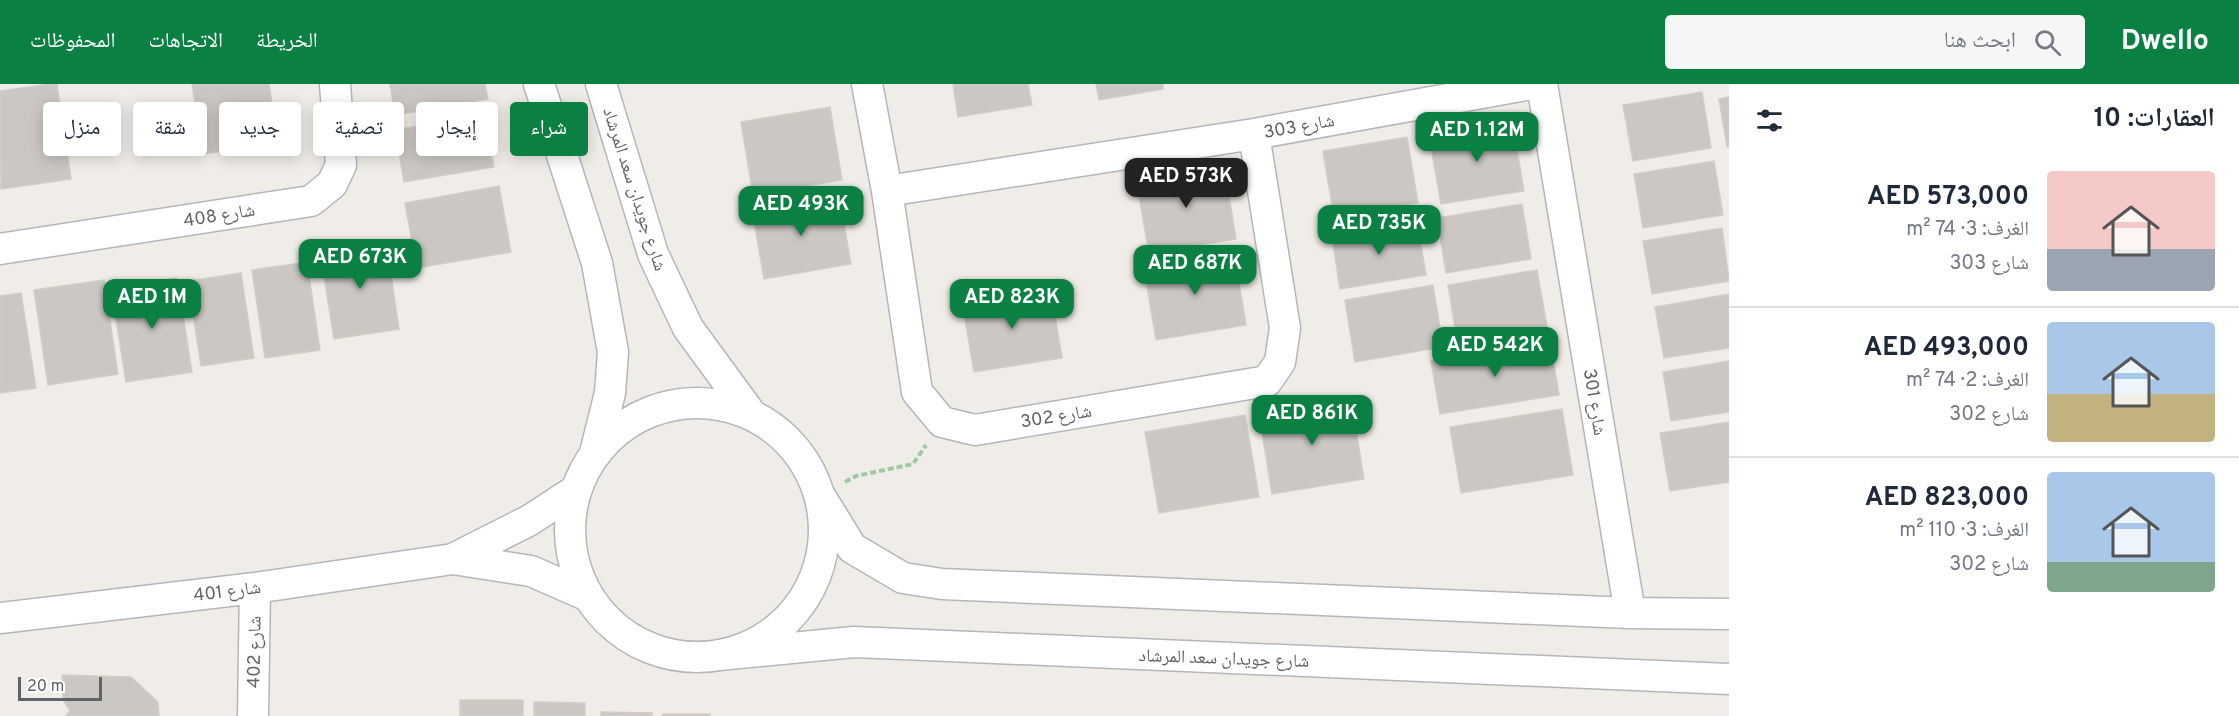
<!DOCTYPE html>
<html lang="ar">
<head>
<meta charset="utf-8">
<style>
	:root { --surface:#fff; --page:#f6f6f7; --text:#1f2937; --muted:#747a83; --line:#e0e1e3; --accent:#0b8043 }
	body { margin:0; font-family:Overpass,"Noto Naskh Arabic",sans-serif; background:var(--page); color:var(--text); direction:rtl; height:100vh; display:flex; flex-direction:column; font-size:22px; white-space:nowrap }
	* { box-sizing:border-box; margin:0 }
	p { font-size:20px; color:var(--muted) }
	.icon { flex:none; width:33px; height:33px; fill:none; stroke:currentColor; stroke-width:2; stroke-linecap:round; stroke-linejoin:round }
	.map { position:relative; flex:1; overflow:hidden; direction:ltr }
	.side { display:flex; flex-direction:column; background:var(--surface); width:510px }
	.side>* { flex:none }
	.top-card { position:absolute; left:18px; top:18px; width:570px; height:54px; direction:rtl; display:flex; gap:12px }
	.scale { position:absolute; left:18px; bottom:15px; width:84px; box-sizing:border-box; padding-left:6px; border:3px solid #5e6366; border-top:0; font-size:16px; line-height:21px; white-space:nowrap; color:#5e6366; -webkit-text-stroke:4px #fff; paint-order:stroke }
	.price { position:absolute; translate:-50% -51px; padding:0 14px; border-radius:12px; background:var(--accent); color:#fff; font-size:20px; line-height:39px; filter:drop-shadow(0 2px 3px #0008) }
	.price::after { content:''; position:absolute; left:50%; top:36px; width:18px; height:14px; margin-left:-9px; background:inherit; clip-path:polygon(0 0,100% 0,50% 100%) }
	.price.current { background:#222; color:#fff }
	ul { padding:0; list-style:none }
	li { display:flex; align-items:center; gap:18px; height:150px; padding:0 24px }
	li+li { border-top:2px solid var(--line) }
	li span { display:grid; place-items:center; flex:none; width:168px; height:120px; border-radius:6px; color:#555 }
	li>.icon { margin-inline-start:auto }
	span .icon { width:72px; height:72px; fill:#fffc; stroke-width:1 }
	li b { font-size:26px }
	h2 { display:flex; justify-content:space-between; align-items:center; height:72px; padding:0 24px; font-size:26px }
	.pill { padding:0 21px; border-radius:6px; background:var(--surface); box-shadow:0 3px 15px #0003; font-size:21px; line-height:54px }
	.pill.current { background:var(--accent); color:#fff }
	header { display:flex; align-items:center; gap:36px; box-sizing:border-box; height:84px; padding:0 30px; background:var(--accent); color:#fff }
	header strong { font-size:28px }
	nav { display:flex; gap:33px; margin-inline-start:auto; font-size:21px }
	.search { width:420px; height:54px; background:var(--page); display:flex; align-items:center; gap:15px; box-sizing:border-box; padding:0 21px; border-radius:6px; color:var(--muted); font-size:22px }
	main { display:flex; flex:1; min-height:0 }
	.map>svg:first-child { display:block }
</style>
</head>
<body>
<header>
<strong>Dwello</strong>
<div class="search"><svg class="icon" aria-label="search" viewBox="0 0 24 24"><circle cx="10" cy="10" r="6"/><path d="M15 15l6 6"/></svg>ابحث هنا</div>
<nav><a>الخريطة</a><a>الاتجاهات</a><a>المحفوظات</a></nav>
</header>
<main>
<section class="side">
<h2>العقارات: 10<svg class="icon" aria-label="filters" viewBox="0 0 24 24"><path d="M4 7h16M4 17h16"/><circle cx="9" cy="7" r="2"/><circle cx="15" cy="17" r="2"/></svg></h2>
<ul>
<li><span style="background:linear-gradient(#f6c9c9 65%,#9aa5b1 0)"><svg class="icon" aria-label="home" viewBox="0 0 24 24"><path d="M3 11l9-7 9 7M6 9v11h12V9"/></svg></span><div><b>AED 573,000</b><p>الغرف: 3 · 74 m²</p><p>شارع 303</p></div></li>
<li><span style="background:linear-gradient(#a9c7e8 60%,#c2b280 0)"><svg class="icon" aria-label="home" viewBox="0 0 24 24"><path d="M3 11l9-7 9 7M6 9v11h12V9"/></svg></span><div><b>AED 493,000</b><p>الغرف: 2 · 74 m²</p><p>شارع 302</p></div></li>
<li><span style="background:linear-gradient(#a9c7e8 75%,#7fa58c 0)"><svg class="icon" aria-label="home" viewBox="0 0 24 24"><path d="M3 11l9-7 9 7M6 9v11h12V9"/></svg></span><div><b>AED 823,000</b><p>الغرف: 3 · 110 m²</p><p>شارع 302</p></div></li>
</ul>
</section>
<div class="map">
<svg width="1729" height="632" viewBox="0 0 1729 632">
	<rect width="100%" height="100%" fill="#f0ece7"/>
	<path fill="#cbc7c3" stroke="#d4cdc5" stroke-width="1.5" d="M 50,0 L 57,0 L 71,95 L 1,105 L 0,7 Z
		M 192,0 L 269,0 L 278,59 L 203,70 Z
		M 390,0 L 485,0 L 488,15 L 395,31 Z
		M 953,0 L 1028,0 L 1032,21 L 958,33 Z
		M 1096,0 L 1163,0 L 1163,5 L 1099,16 Z
		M 1702,8 L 1711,64 L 1633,77 L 1623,21 Z
		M 1729,13 L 1729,62 L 1727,63 L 1719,15 Z
		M 830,23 L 842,96 L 753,111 L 741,38 Z
		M 484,30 L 494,83 L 404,98 L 395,46 Z
		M 1512,37 L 1524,107 L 1441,120 L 1429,51 Z
		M 1407,53 L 1418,119 L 1334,133 L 1323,67 Z
		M 1714,77 L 1723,131 L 1643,144 L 1634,90 Z
		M 1224,80 L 1236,155 L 1149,169 L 1136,95 Z
		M 499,102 L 511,168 L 417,184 L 405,119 Z
		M 839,111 L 851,180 L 764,195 L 752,125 Z
		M 1522,120 L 1531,175 L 1446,189 L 1437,134 Z
		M 1417,138 L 1426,191 L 1340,205 L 1332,153 Z
		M 1722,144 L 1729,197 L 1652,210 L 1643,157 Z
		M 386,157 L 399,245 L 334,255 L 320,167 Z
		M 1234,169 L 1246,241 L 1156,256 L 1144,184 Z
		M 307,178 L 320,266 L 265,274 L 252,186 Z
		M 1537,186 L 1548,248 L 1458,262 L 1448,201 Z
		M 241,189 L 254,274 L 201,282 L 188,197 Z
		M 177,194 L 192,288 L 126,298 L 111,204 Z
		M 104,196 L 118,290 L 48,301 L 34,206 Z
		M 1433,201 L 1443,263 L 1355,278 L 1345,216 Z
		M 1050,203 L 1062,274 L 974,288 L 962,217 Z
		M 21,209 L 36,304 L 0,309 L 0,212 Z
		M 1729,210 L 1729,264 L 1664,274 L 1655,223 Z
		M 1550,257 L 1559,311 L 1440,330 L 1431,277 Z
		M 1729,277 L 1729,328 L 1671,337 L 1663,288 Z
		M 1351,315 L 1364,395 L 1272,410 L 1259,330 Z
		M 1562,325 L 1573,391 L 1461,409 L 1450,343 Z
		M 1245,331 L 1259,413 L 1159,429 L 1145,348 Z
		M 1729,338 L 1729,398 L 1670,407 L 1660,349 Z
		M 62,591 L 131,593 L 158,618 L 159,632 L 66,632 L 70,626 L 63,616 Z
		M 460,616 L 523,616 L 523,632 L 460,632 Z
		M 534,618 L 585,619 L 585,632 L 534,632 Z
		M 601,628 L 652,629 L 652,632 L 601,632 Z
		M 663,630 L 710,630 L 710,632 L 663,632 Z"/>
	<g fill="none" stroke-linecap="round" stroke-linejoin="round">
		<g stroke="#b4b7ba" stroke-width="33">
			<path id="minor" d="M 539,0 L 597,179 L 613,268 L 610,309 L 595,369
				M 601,0 L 653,170 L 688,244 L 751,330
				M 867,0 L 887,107 L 917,308 L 942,338 L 975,346 L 1267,297 L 1280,278 L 1285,244 L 1254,50
				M 1542,0 L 1630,529
				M 887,107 L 1254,50 L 1531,0
				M 0,165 L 311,117 L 332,100 L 341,81 L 335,0
				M570 446a127 127 0 1 1 254 0a127 127 0 1 1-254 0Z
				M 820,412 L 852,464 L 903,494 L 942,500 L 1630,529 L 1729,530
				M 453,475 L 530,436 L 576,406
				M 0,534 L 255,504 L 453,475 L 531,487 L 588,512
				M 719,571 L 854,558 L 1729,595
				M 253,632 L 255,504"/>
		</g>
		<path stroke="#9fc9a4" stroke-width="4" stroke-dasharray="6 3" stroke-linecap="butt" d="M 845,398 L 856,392 L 913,380 L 926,361"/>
		<use href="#minor" stroke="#fff" stroke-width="30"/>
	</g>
	<g text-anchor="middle" stroke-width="4.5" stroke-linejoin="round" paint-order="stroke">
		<g font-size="18" fill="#5e6366" stroke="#fff">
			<text transform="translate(1299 42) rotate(-10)" y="6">شارع 303</text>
			<text transform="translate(635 105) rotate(72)" y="6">شارع جويدان سعد المرشاد</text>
			<text transform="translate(219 131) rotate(-9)" y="6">شارع 408</text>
			<text transform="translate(1595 318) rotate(81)" y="6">شارع 301</text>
			<text transform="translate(1056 332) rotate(-9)" y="6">شارع 302</text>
			<text transform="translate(227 507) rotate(-7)" y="6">شارع 401</text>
			<text transform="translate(254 568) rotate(-89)" y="6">شارع 402</text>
			<text transform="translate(1224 574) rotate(2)" y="6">شارع جويدان سعد المرشاد</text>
		</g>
	</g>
</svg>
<div class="scale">20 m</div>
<b class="price" style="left:1477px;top:79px">AED 1.12M</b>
<b class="price current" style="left:1186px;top:125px">AED 573K</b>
<b class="price" style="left:801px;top:153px">AED 493K</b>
<b class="price" style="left:1379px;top:172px">AED 735K</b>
<b class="price" style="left:360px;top:206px">AED 673K</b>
<b class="price" style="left:1195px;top:212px">AED 687K</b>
<b class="price" style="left:152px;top:246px">AED 1M</b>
<b class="price" style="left:1012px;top:246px">AED 823K</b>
<b class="price" style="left:1495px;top:294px">AED 542K</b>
<b class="price" style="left:1312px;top:362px">AED 861K</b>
<div class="top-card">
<a class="pill current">شراء</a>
<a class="pill">إيجار</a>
<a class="pill">تصفية</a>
<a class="pill">جديد</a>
<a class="pill">شقة</a>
<a class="pill">منزل</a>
</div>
</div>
</main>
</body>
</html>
